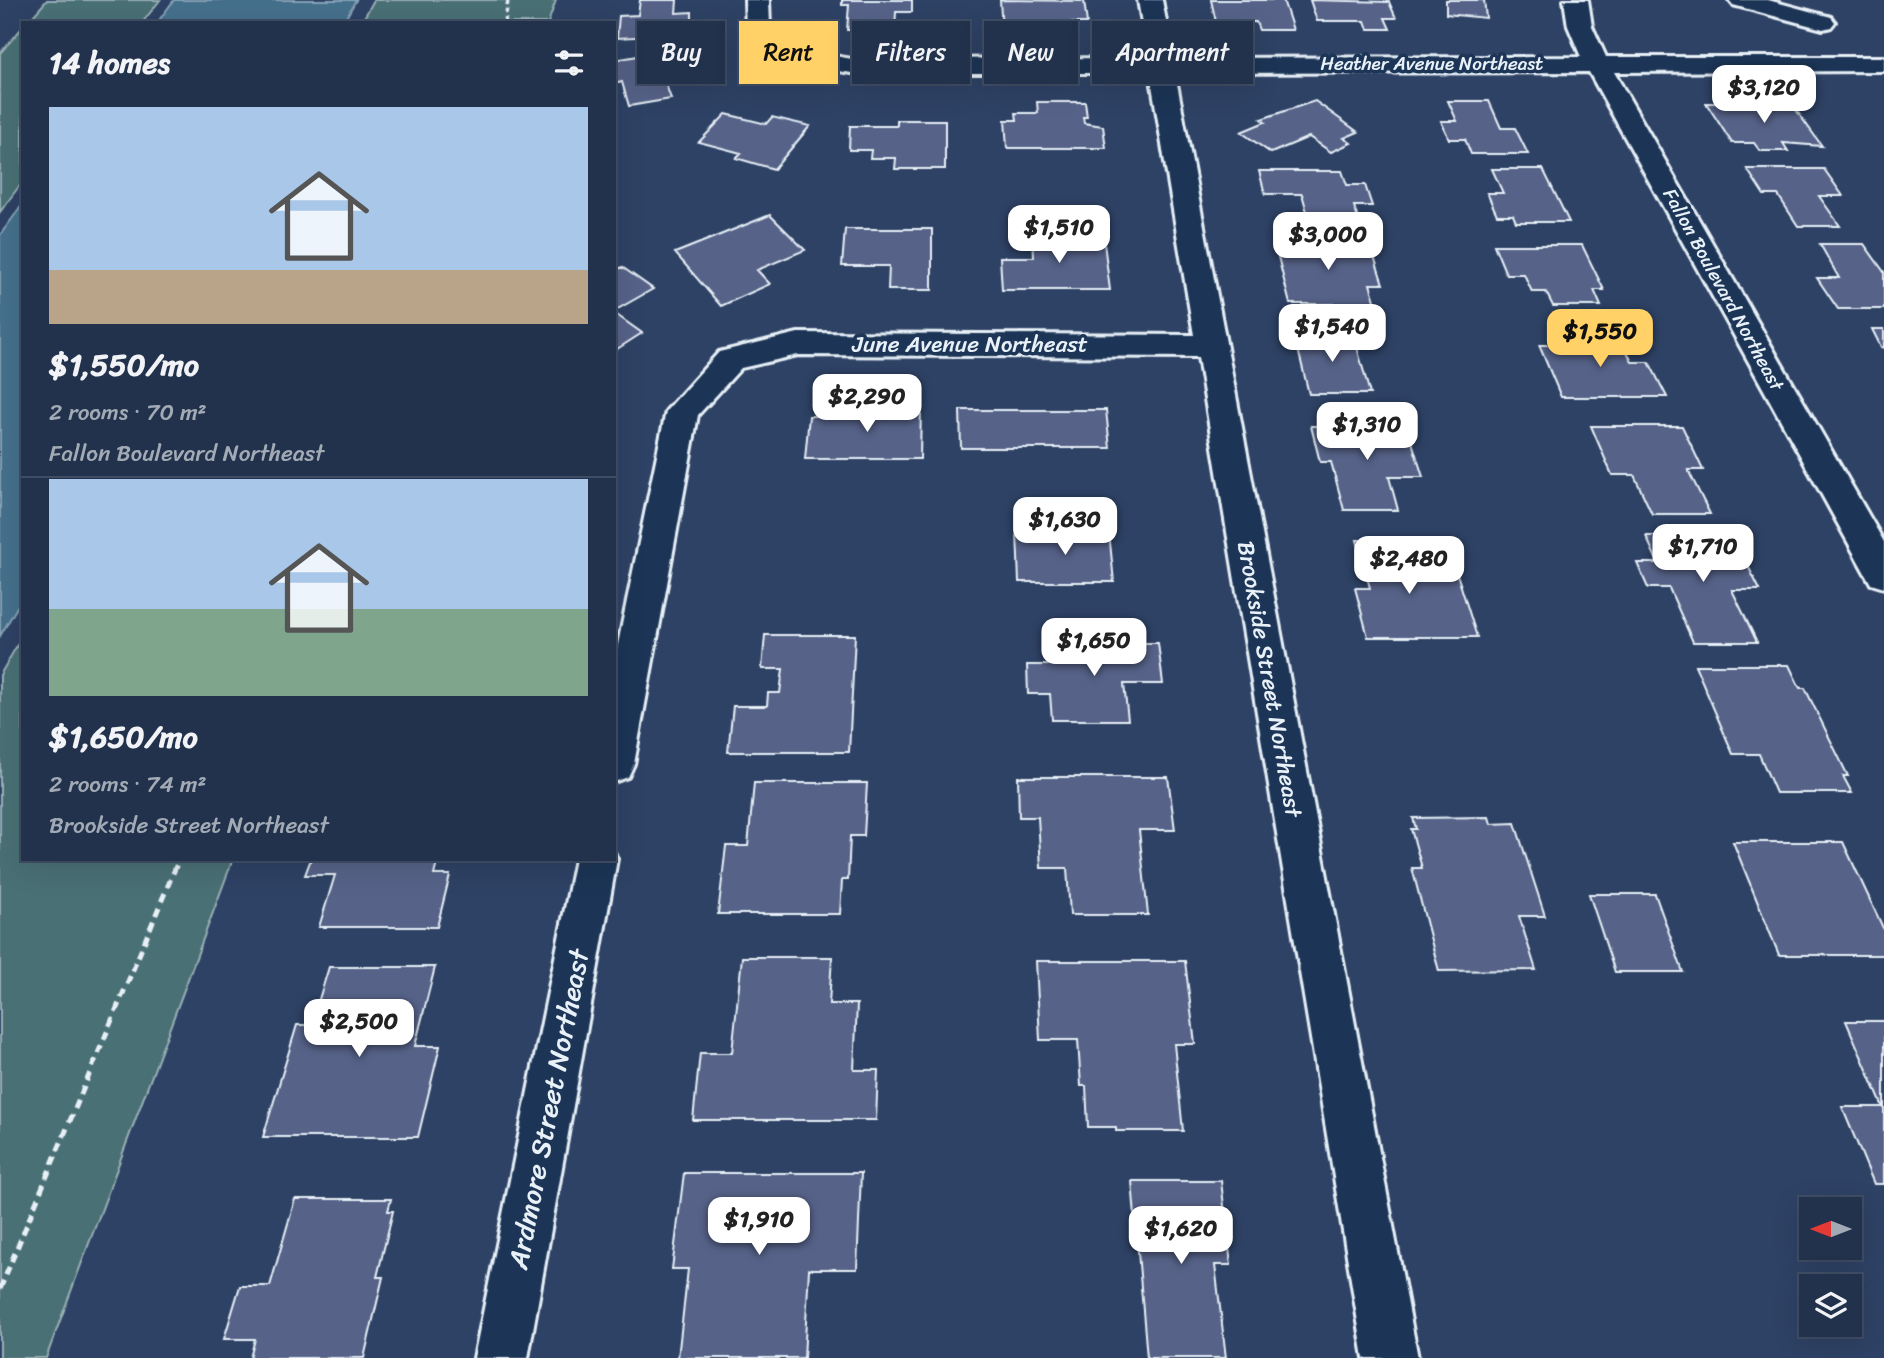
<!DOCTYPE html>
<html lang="en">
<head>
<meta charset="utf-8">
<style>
	:root { --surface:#22324c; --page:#2a3a53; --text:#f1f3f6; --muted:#a2aab5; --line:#3f4d64; --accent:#ffd166 }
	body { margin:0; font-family:Sriracha,sans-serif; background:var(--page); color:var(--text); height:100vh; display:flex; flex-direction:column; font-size:26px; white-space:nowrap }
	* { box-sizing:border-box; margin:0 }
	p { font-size:23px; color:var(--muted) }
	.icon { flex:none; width:38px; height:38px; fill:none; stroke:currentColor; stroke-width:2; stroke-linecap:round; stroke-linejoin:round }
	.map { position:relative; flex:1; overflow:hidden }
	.sheet { position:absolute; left:21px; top:21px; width:595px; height:840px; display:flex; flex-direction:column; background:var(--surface); border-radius:0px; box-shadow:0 7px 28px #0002,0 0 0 2px var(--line) }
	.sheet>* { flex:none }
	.banner { position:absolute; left:637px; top:21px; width:665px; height:63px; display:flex; gap:14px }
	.needle { width:46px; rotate:270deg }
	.controls { position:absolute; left:1799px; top:1197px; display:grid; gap:14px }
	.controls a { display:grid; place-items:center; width:63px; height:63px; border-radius:0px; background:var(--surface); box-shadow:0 7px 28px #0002,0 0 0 2px var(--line); font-size:35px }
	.price { position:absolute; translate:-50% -60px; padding:0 16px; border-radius:14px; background:#fff; color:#222; font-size:23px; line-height:46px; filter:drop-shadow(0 2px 4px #0008) }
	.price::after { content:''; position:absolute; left:50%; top:42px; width:21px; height:16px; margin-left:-10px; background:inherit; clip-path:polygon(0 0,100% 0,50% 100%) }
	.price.current { background:var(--accent); color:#111 }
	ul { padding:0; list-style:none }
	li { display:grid; align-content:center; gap:14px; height:371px; padding:0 28px }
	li+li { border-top:2px solid var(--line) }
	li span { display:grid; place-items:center; height:217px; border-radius:0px; color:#555 }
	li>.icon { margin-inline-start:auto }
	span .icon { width:126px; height:126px; fill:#fffc; stroke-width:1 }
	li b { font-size:30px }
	h2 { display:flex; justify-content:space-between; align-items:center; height:84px; padding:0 28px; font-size:30px }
	.chip { padding:0 24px; border-radius:0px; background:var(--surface); box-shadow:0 7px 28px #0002,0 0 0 2px var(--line); font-size:24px; line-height:63px }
	.chip.current { background:var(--accent); color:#111 }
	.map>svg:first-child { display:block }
</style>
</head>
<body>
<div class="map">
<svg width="1884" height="1358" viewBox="0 0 1884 1358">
	<rect width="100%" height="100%" fill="#2e4265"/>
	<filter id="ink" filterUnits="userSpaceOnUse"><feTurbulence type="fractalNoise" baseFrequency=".0143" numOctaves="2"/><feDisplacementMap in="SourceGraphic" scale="14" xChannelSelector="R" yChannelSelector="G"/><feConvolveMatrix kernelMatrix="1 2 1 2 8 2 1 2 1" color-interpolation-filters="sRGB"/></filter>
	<g filter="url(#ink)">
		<path fill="#4a7074" stroke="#99b0b6" stroke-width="2" d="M 47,0 L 160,0 L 142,23 L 27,23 Z
			M 374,0 L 556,0 L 548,23 L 361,23 Z
			M 23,27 L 23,181 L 0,212 L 0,53 Z
			M 23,635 L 23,859 L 233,859 L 46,1358 L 0,1358 L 0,675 Z"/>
		<path fill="#456f8c" stroke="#86a3b7" stroke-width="2" d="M 174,0 L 356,0 L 343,23 L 157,23 Z
			M 23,204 L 23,597 L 0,636 L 0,235 Z"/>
		<path fill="#576288" stroke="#e8f1f8" stroke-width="2" d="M 640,0 L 677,0 L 676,13 L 692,12 L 692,34 L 617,38 L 619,16 L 638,15 Z
			M 842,0 L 912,0 L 912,12 L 896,12 L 895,30 L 847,30 L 849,5 L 842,5 Z
			M 1000,0 L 1084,1 L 1087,23 L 1047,23 L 1048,30 L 1002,30 Z
			M 1211,0 L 1283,0 L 1293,30 L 1259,30 L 1256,22 L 1216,22 Z
			M 1310,0 L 1389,2 L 1396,18 L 1385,18 L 1390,29 L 1368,29 L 1365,21 L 1317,21 Z
			M 1446,0 L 1484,0 L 1486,18 L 1446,14 Z
			M 668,51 L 675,73 L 663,76 L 671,99 L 629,106 L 622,82 L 614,84 L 614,60 Z
			M 1315,101 L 1358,132 L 1344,138 L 1351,143 L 1331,152 L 1309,137 L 1271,153 L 1241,132 L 1265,122 L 1261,119 Z
			M 1448,101 L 1489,101 L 1501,128 L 1515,128 L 1528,154 L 1471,154 L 1465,139 L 1449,139 L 1441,121 L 1457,121 Z
			M 1037,102 L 1085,102 L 1087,117 L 1083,117 L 1084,123 L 1103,126 L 1106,148 L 1007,148 L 1005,120 L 1017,120 L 1016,113 L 1038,113 Z
			M 1706,103 L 1791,103 L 1822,146 L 1783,143 L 1788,151 L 1760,151 L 1754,143 L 1732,143 Z
			M 726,114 L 766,124 L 772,117 L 810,126 L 774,169 L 736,158 L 741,153 L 699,142 Z
			M 897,120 L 945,120 L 945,169 L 895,169 L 896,158 L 870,158 L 871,150 L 849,150 L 850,126 L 897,126 Z
			M 1492,169 L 1543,169 L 1569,222 L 1516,222 L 1513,215 L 1497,215 L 1487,193 L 1503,193 Z
			M 1747,169 L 1824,169 L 1843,196 L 1819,196 L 1840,226 L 1798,226 L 1778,195 L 1764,195 Z
			M 1259,171 L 1342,171 L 1347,185 L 1365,185 L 1372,206 L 1354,206 L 1360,226 L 1311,226 L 1302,194 L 1265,194 Z
			M 770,215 L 805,250 L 757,270 L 770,284 L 721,306 L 675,253 Z
			M 845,229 L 932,229 L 932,290 L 888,290 L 889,266 L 842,266 Z
			M 1033,235 L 1103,235 L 1110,290 L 1002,290 L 1000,257 L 1034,257 Z
			M 1274,241 L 1369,241 L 1383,284 L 1370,284 L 1376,304 L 1290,304 Z
			M 1820,244 L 1864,244 L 1884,272 L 1884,309 L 1838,309 L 1817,278 L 1839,278 Z
			M 1494,245 L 1582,245 L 1604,290 L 1594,290 L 1601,306 L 1553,306 L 1546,292 L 1532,292 L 1524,274 L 1506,274 Z
			M 622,267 L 653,289 L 614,311 L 614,272 Z
			M 614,313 L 642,333 L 614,351 Z
			M 1872,329 L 1884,329 L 1884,348 L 1881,347 Z
			M 1294,333 L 1353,333 L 1370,394 L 1309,394 Z
			M 1571,333 L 1618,333 L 1632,362 L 1649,362 L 1667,397 L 1561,397 L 1539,345 L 1577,345 Z
			M 856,405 L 921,405 L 920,459 L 805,459 L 809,416 L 856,416 Z
			M 960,410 L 1106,410 L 1110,448 L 961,448 Z
			M 1311,426 L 1407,426 L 1423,477 L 1389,477 L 1398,510 L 1344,510 L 1331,462 L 1320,462 Z
			M 1591,426 L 1682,426 L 1703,470 L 1688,470 L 1710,514 L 1652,514 L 1634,475 L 1612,475 Z
			M 1017,532 L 1109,532 L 1114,582 L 1019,582 Z
			M 1646,536 L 1733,536 L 1760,590 L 1732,590 L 1757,642 L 1693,642 L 1669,588 L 1648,588 L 1637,563 L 1658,563 Z
			M 1357,540 L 1407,540 L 1417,574 L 1457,574 L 1477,637 L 1368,637 L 1355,588 L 1370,588 Z
			M 765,635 L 855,635 L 849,752 L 728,752 L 733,706 L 767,706 L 768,693 L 780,693 L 783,669 L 762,669 Z
			M 1047,643 L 1158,643 L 1163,684 L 1124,684 L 1128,720 L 1052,720 L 1050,694 L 1028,694 L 1027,665 L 1048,665 Z
			M 1695,665 L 1789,665 L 1800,688 L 1805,688 L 1848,776 L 1843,776 L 1852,793 L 1776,793 L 1759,754 L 1733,754 Z
			M 1018,777 L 1168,777 L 1175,830 L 1139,830 L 1148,915 L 1070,915 L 1067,868 L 1041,868 L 1038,817 L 1019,817 Z
			M 754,783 L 867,783 L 864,836 L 850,836 L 848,880 L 842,880 L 840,914 L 718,914 L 726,846 L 748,846 Z
			M 1489,817 L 1491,824 L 1515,823 L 1545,916 L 1519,916 L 1536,970 L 1439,971 L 1412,868 L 1422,868 L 1411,829 L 1416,829 L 1413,818 Z
			M 1733,842 L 1843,842 L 1884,930 L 1884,955 L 1779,955 Z
			M 311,859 L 438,859 L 434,875 L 450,875 L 437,927 L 319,927 L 335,875 L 305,875 Z
			M 1589,894 L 1655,894 L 1683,972 L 1615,972 Z
			M 742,957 L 832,957 L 829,1004 L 857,1004 L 854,1070 L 878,1070 L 876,1120 L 693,1120 L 700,1053 L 732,1053 Z
			M 1036,961 L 1185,961 L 1195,1044 L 1174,1044 L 1183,1131 L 1116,1131 L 1116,1127 L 1088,1127 L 1086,1086 L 1081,1086 L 1078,1040 L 1040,1040 Z
			M 329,967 L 435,967 L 415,1046 L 440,1046 L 418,1137 L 263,1137 L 297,1025 L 311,1025 Z
			M 1846,1021 L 1884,1021 L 1884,1184 L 1874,1184 L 1842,1107 L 1883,1107 Z
			M 684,1173 L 861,1173 L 857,1269 L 809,1269 L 804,1358 L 678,1358 L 688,1269 L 672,1269 Z
			M 1132,1181 L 1221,1181 L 1231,1265 L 1215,1265 L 1226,1358 L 1147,1358 Z
			M 295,1199 L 391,1199 L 388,1211 L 393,1211 L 377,1277 L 383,1277 L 364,1358 L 250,1358 L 255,1339 L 224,1339 L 240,1286 L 270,1286 Z"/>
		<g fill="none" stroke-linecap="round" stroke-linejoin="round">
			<g stroke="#e8f1f8" stroke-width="6">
				<path id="minor" d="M 745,0 L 769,0 L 770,27 C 794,48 821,54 852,59 L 1148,58 L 1138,0 L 1162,0 L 1173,58 L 1581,57 L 1568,26 L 1564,0 L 1588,0 L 1592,26 L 1606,57 L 1884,57 L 1884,71 L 1614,72 L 1884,542 L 1884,588 L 1871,584 L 1589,72 L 1175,73 L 1418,1358 L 1364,1358 L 1198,357 L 798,355 L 741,368 L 698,415 L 634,764 L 628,777 L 614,782 L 614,664 L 666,411 L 719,352 L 798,333 L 1194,335 L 1150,73 L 852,73 C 816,68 769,62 746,29 Z
					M 1729,0 L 1768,0 L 1831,17 L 1835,22 L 1831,27 L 1823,29 L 1733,5 Z
					M 614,852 L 617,859 L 528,1358 L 474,1358 L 575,859 L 614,859 Z"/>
			</g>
			<path stroke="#e8f1f8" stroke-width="3.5" stroke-dasharray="5 3.5" stroke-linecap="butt" d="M 505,23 L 508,0"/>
			<path stroke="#e8f1f8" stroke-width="5" stroke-dasharray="9 6" stroke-linecap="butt" d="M 0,1289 L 179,859"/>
			<use href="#minor" fill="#1d3557" fill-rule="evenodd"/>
		</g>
	</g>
	<g text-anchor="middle" stroke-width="7" stroke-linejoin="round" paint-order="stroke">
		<g font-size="19" fill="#e8f1f8" stroke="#1d3557">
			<text x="1432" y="70">Heather Avenue Northeast</text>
			<text transform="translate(1724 289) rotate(61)" y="7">Fallon Boulevard Northeast</text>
		</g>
		<g font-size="23" fill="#e8f1f8" stroke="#1d3557">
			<text x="970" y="352">June Avenue Northeast</text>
			<text transform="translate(1270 679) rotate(80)" y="8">Brookside Street Northeast</text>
		</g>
		<g font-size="28" fill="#e8f1f8" stroke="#1d3557">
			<text transform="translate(548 1109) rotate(-79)" y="10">Ardmore Street Northeast</text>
		</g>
	</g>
</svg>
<div class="controls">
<a><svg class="needle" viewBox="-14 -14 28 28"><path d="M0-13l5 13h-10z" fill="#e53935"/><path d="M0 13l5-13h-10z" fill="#a2aab5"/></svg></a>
<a><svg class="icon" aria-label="layers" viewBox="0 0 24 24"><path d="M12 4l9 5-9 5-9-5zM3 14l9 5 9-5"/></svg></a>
</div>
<b class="price" style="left:1764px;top:125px">$3,120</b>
<b class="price" style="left:1059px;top:265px">$1,510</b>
<b class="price" style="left:1328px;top:272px">$3,000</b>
<b class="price" style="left:1332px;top:364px">$1,540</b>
<b class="price current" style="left:1600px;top:369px">$1,550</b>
<b class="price" style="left:867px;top:434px">$2,290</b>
<b class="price" style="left:1367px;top:462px">$1,310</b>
<b class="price" style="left:1065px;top:557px">$1,630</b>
<b class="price" style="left:1703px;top:584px">$1,710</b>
<b class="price" style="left:1409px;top:596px">$2,480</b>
<b class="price" style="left:1094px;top:678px">$1,650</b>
<b class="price" style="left:359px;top:1059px">$2,500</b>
<b class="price" style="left:759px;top:1257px">$1,910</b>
<b class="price" style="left:1181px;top:1266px">$1,620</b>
<div class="banner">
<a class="chip">Buy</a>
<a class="chip current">Rent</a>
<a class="chip">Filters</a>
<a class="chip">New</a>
<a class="chip">Apartment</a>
</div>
<section class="sheet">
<h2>14 homes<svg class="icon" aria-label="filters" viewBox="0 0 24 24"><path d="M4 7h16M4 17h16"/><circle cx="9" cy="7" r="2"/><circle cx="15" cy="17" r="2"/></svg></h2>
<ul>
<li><span style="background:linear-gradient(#a9c7e8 75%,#b9a48a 0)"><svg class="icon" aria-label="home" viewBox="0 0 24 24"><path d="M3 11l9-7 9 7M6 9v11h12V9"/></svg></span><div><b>$1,550/mo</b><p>2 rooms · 70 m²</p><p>Fallon Boulevard Northeast</p></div></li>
<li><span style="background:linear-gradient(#a9c7e8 60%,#7fa58c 0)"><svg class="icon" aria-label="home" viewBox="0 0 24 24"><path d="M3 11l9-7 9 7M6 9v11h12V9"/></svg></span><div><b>$1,650/mo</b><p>2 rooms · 74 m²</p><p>Brookside Street Northeast</p></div></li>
</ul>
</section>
</div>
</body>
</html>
